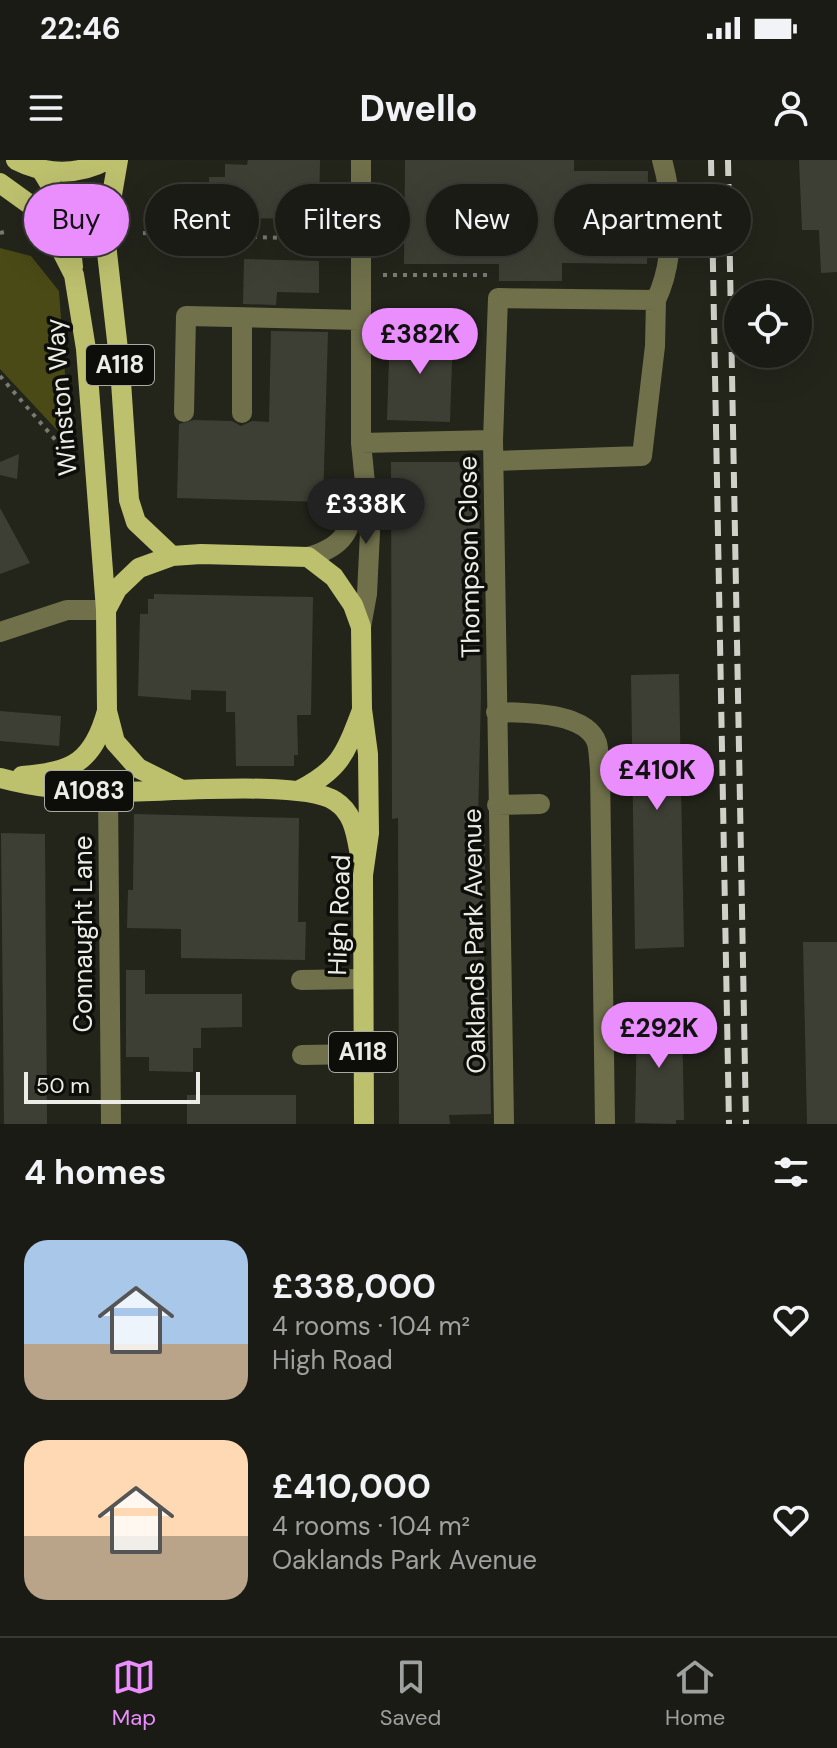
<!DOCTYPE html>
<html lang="en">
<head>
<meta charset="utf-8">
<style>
	:root { --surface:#1a1b14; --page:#23241d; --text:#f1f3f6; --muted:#9fa1a0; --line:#383934; --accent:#ea8dfd }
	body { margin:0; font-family:"DM Sans",sans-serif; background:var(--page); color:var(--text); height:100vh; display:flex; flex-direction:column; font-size:30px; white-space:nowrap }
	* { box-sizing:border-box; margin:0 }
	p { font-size:26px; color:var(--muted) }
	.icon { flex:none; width:44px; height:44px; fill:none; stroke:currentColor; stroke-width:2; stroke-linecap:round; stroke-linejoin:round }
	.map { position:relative; height:964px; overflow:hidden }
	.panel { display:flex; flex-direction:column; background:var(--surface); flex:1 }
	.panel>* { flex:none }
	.guide { position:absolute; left:24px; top:24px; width:790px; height:72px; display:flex; gap:16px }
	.fabs { position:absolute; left:724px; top:120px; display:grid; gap:16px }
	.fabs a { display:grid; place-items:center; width:88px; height:88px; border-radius:50%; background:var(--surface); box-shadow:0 8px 32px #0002,0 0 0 2px var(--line); font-size:40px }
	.scale { position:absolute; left:24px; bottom:20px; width:176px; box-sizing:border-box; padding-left:8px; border:4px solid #ecede6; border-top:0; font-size:22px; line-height:28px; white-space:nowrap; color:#ecede6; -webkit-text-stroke:6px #0d0d09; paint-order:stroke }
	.price { position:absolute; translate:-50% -68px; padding:0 18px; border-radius:28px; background:var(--accent); color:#111; font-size:26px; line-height:52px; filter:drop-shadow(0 2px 4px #0008) }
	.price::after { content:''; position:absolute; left:50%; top:48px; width:24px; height:18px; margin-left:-12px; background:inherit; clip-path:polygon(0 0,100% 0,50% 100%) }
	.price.active { background:#222; color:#fff }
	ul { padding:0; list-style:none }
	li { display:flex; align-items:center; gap:24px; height:200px; padding:0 24px }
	li span { display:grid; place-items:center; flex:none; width:224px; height:160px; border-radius:24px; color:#555 }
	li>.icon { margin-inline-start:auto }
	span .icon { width:96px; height:96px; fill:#fffc; stroke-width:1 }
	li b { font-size:34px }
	h2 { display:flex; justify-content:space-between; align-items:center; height:96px; padding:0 24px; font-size:34px }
	.chip { padding:0 28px; border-radius:36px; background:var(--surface); box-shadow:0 8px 32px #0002,0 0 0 2px var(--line); font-size:28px; line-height:72px }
	.chip.active { background:var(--accent); color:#111 }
	.status { display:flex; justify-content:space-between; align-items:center; height:56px; padding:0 40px; background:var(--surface); direction:ltr }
	.status svg { height:22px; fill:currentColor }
	header { display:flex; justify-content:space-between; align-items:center; height:104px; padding:0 24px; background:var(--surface); font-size:36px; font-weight:800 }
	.tab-bar { display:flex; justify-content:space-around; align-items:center; height:112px; border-top:2px solid var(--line); background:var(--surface); font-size:22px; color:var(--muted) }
	.tab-bar a { display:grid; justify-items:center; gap:4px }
	.tab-bar .active { color:var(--accent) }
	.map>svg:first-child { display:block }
</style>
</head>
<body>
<div class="status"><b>22:46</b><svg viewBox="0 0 49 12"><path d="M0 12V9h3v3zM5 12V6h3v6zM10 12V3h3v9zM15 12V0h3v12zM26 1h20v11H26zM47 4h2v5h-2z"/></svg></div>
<header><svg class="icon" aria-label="menu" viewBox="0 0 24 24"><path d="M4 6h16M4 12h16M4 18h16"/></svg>Dwello<svg class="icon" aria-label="person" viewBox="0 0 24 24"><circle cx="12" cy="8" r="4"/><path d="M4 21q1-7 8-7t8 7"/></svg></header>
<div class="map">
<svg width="837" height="964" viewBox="0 0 837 964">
	<rect width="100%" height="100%" fill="#23241a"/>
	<path fill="#494a16" d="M 0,88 L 31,96 L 59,131 L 70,284 L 0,209 Z"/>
	<path fill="#3e3f34" d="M 248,0 L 320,0 L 319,59 L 225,58 L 225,38 L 209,38 L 209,17 L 225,17 L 225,4 L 247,5 Z
		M 405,0 L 574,0 L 574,11 L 648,11 L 647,104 L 562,103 L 562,121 L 499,121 L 499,104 L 404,104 Z
		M 799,0 L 837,0 L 837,112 L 821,113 L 819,70 L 802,70 Z
		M 244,99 L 319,101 L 319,133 L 277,132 L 276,145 L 243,144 Z
		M 390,169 L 453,171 L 450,262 L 387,260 Z
		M 271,171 L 328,172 L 323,342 L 177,338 L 179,264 L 194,260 L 232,261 L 241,266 L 252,261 L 269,262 Z
		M 19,294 L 17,319 L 0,315 L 0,302 Z
		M 391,302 L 479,302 L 481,536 L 478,659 L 481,659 L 481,677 L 485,677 L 484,830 L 489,830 L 491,954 L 449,955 L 450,964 L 399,964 L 398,658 L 392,659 Z
		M 0,348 L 30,403 L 0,414 Z
		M 154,434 L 313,437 L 311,555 L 297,555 L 298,595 L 294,595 L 294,606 L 236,606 L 235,552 L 226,552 L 226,531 L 191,530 L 191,540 L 138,536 L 140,454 L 148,454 L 148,439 L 154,439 Z
		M 679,514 L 684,787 L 635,789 L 631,515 Z
		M 0,551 L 61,556 L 59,586 L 0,581 Z
		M 134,654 L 299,658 L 298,762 L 306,762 L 305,800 L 181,798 L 181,769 L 127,768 L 128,730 L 133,730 Z
		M 1,673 L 45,674 L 47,964 L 4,964 Z
		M 803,782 L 837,782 L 837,964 L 807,964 Z
		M 126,810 L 145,810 L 145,834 L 242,834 L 242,867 L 201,868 L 201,888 L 193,888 L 193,912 L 149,911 L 149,897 L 126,897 Z
		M 637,855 L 682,855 L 684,960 L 676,960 L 676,964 L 635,963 Z
		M 187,935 L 296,935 L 296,964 L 187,964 Z"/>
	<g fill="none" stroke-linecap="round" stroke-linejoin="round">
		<path stroke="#797a71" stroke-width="4" stroke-dasharray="4 6" stroke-linecap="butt" d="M 0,73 L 8,71
			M 143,73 L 340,80
			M 383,115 L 491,115
			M 0,216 L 72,299"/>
		<path stroke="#70714b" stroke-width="20" d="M 361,0 L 361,283 L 370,372 L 367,434 L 361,467
			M 656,140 C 675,101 674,41 662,0
			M 242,158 L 242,253
			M 184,252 L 186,156 L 360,160
			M 493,280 L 498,138 L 656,140 L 655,186 L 642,296 L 494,301
			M 361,283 L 493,280 L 504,964
			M 308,397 C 351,385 350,365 360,327
			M 0,472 L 67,450 L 106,450
			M 496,552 C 523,553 586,551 597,583 C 599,591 599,601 600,609 L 605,964
			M 108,632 L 111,964
			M 497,645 L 540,644
			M 301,820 L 362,819
			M 302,895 L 363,894"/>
		<path stroke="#bdc16e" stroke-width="20" d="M 16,0 C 45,15 78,16 107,0
			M 118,0 L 105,75 L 120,207 L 129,340 L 136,362 L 172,396
			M 42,11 L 67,52 L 73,107
			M 0,23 L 43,54 L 74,115 L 86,189 L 106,450 L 107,551 L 115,582 L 138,608 L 178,628
			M 106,450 L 117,429 L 139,408 L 172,396 L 201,394 L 308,397 L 334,417 L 353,445 L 361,467 L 362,549 L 368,594 L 369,673 L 363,715 L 364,964
			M 22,616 C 73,612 93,602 107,551
			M 0,618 C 36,628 73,631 109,632 C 154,633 303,619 335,641 C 354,653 356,674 360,695
			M 298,631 C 341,609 345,594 362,550"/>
		<path stroke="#cfd0c8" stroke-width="6" stroke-dasharray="16 8" stroke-linecap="butt" d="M 711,0 L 729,964
			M 728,0 L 746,964"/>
	</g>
	<g text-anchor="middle" stroke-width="7" stroke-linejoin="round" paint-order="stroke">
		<g fill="#0d0d09" stroke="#a9aaa4" stroke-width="2">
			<rect x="86" y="185" width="68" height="40" rx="6"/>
			<rect x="45" y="611" width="88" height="40" rx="6"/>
			<rect x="329" y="872" width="68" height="40" rx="6"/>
		</g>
		<g font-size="24" font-weight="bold" fill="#ecede6">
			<text x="120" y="213">A118</text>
			<text x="89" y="639">A1083</text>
			<text x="363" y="900">A118</text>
		</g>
		<g font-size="26" fill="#ecede6" stroke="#0d0d09">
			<text transform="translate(61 237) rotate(-95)" y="9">Winston Way</text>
			<text transform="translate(469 397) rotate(-91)" y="9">Thompson Close</text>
			<text transform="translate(339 755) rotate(-88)" y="9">High Road</text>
			<text transform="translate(83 774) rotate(-90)" y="9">Connaught Lane</text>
			<text transform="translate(474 781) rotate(-91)" y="9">Oaklands Park Avenue</text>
		</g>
	</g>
</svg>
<div class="fabs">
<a><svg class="icon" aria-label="locate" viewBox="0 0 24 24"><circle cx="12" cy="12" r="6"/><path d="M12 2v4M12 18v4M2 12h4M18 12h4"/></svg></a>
</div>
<div class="scale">50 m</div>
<b class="price" style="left:420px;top:216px">£382K</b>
<b class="price active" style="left:366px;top:386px">£338K</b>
<b class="price" style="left:657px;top:652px">£410K</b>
<b class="price" style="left:659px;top:910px">£292K</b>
<div class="guide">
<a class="chip active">Buy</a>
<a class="chip">Rent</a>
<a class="chip">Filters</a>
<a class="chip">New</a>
<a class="chip">Apartment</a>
</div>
</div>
<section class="panel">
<h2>4 homes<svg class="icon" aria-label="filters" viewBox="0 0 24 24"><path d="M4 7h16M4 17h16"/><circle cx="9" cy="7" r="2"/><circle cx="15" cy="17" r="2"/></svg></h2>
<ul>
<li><span style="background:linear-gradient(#a9c7e8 65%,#b9a48a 0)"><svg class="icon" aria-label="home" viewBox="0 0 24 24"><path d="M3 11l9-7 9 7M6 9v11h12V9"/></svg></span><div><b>£338,000</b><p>4 rooms · 104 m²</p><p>High Road</p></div><svg class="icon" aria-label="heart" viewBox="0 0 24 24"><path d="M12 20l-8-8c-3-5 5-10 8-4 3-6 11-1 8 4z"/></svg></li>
<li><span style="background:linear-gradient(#ffd9b3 60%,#b9a48a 0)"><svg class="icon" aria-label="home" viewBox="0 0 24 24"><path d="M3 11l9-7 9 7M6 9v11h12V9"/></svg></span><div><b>£410,000</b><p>4 rooms · 104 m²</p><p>Oaklands Park Avenue</p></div><svg class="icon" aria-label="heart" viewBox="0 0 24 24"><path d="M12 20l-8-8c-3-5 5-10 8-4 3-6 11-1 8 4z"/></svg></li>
</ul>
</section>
<nav class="tab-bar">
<a class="active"><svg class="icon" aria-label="map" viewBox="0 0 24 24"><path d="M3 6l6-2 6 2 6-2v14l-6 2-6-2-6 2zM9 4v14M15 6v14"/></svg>Map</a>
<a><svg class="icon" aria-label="saved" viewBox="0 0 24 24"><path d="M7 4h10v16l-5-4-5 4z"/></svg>Saved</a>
<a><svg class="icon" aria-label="home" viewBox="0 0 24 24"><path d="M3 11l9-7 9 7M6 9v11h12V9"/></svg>Home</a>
</nav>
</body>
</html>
